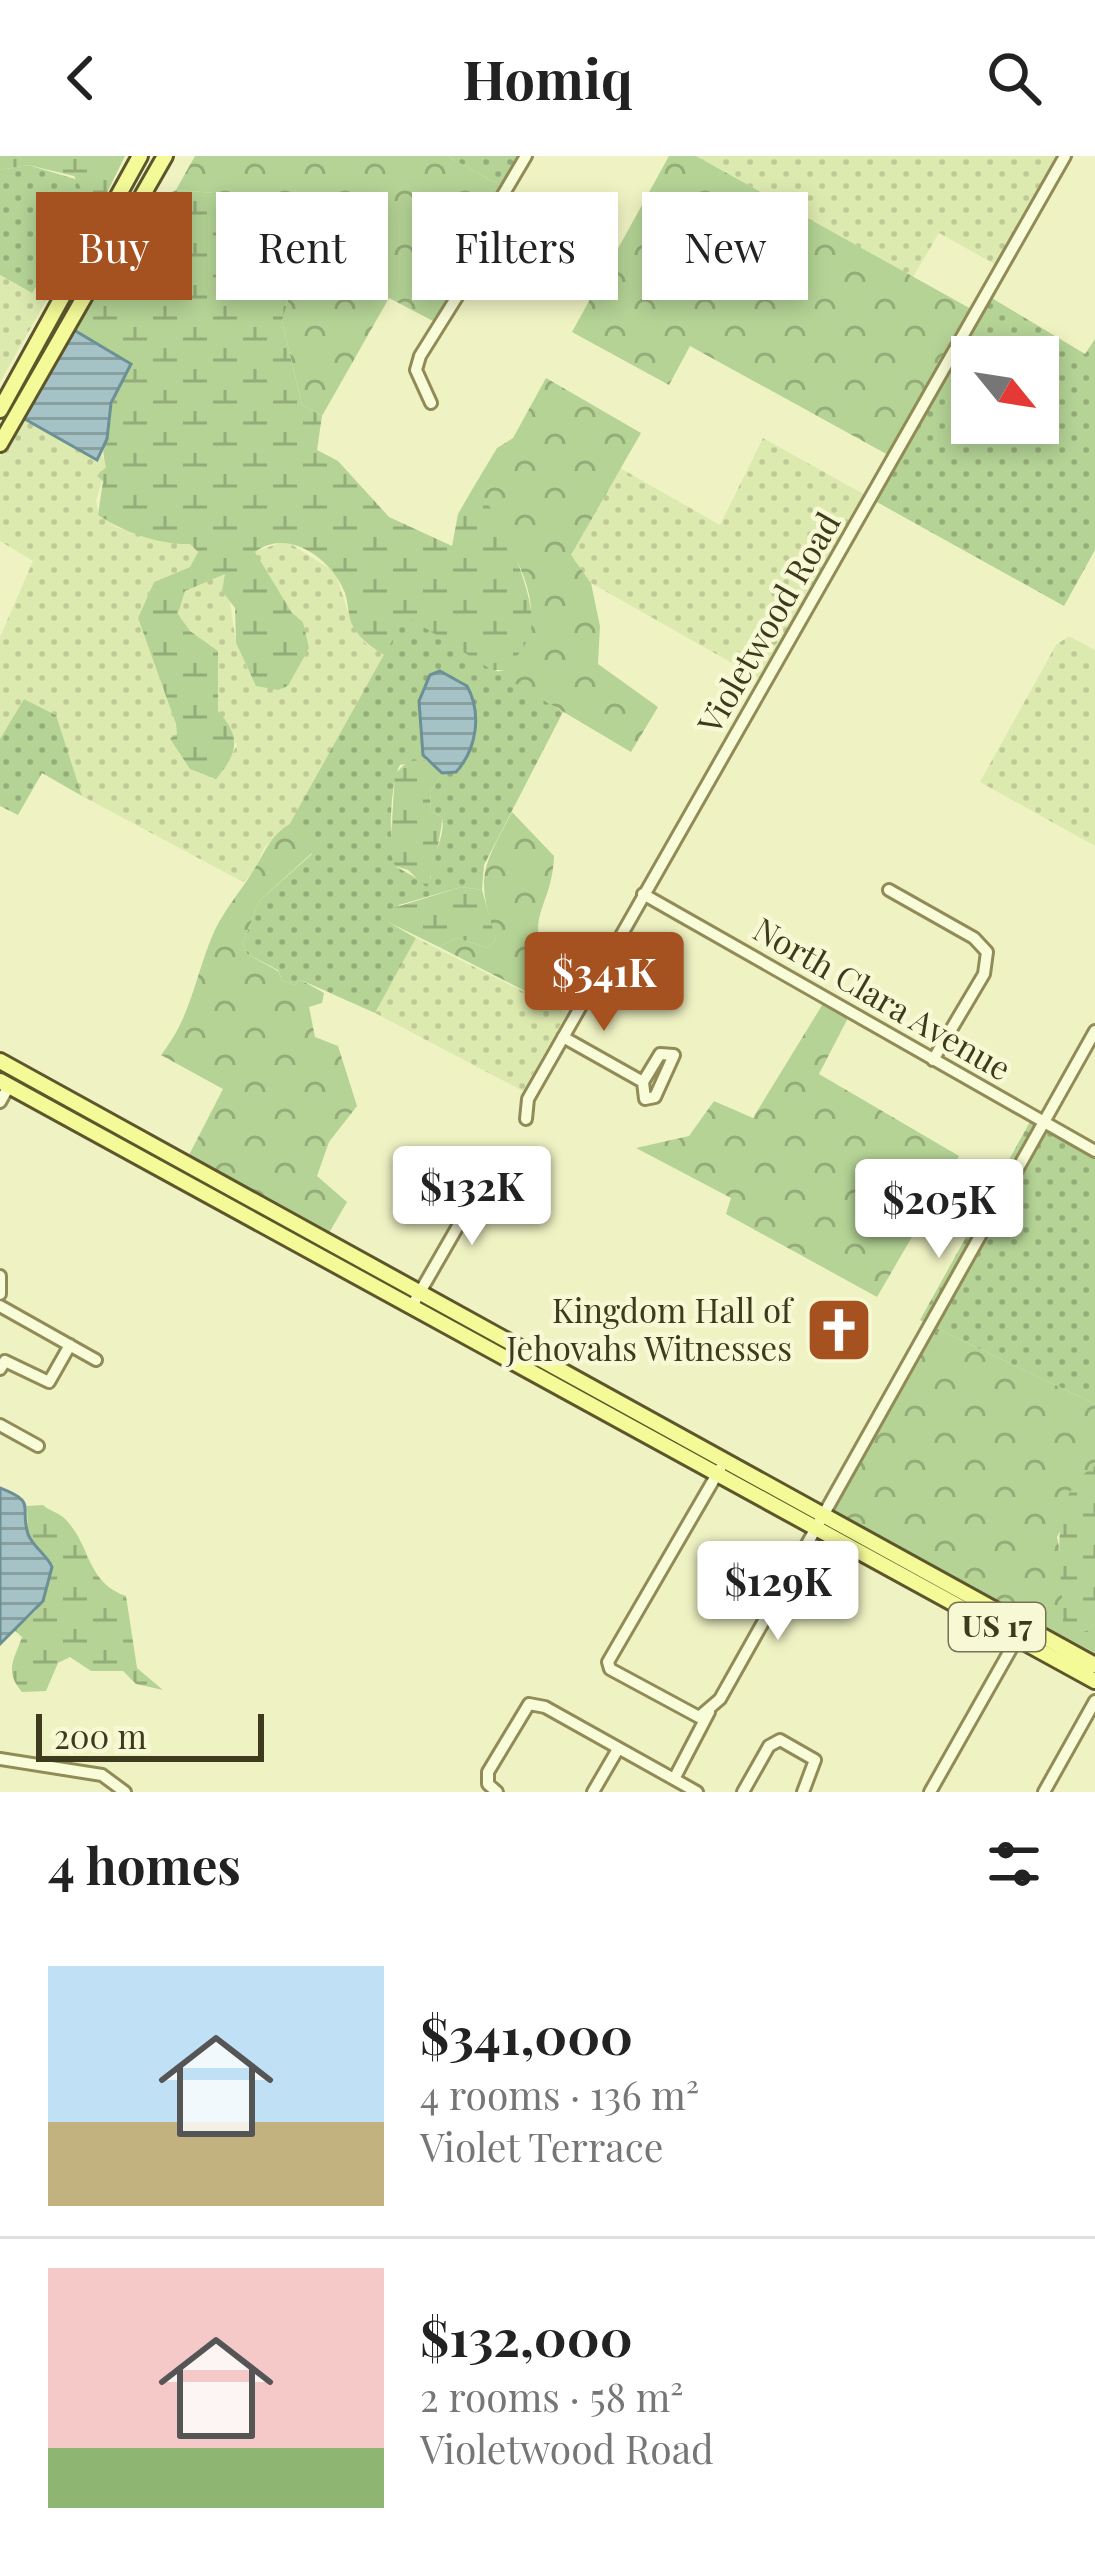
<!DOCTYPE html>
<html lang="en">
<head>
<meta charset="utf-8">
<style>
	:root { --surface:#fff; --page:#f2f2f2; --text:#222; --muted:#767676; --line:#e0e0e0; --accent:#a65220 }
	body { margin:0; font-family:"Playfair Display",serif; background:var(--page); color:var(--text); height:100vh; display:flex; flex-direction:column; font-size:45px; white-space:nowrap }
	* { box-sizing:border-box; margin:0 }
	p { font-size:39px; color:var(--muted) }
	.icon { flex:none; width:66px; height:66px; fill:none; stroke:currentColor; stroke-width:2; stroke-linecap:round; stroke-linejoin:round }
	.map { position:relative; height:1636px; overflow:hidden }
	.sheet { display:flex; flex-direction:column; background:var(--surface); flex:1 }
	.sheet>* { flex:none }
	.banner { position:absolute; left:36px; top:36px; width:1023px; height:108px; display:flex; gap:24px }
	.needle { width:78px; rotate:120deg }
	.controls { position:absolute; left:951px; top:180px; display:grid; gap:24px }
	.controls a { display:grid; place-items:center; width:108px; height:108px; border-radius:0px; background:var(--surface); box-shadow:0 6px 18px #0003; font-size:60px }
	.scale { position:absolute; left:36px; bottom:30px; width:228px; box-sizing:border-box; padding-left:12px; border:6px solid #3e3a1d; border-top:0; font-size:33px; line-height:42px; white-space:nowrap; color:#3e3a1d; -webkit-text-stroke:9px #f6f9d4; paint-order:stroke }
	.price { position:absolute; translate:-50% -102px; padding:0 27px; border-radius:12px; background:#fff; color:#222; font-size:39px; line-height:78px; filter:drop-shadow(0 3px 6px #0008) }
	.price::after { content:''; position:absolute; left:50%; top:72px; width:36px; height:27px; margin-left:-18px; background:inherit; clip-path:polygon(0 0,100% 0,50% 100%) }
	.price.on { background:var(--accent); color:#fff }
	ul { padding:0; list-style:none }
	li { display:flex; align-items:center; gap:36px; height:300px; padding:0 48px }
	li+li { border-top:3px solid var(--line) }
	li span { display:grid; place-items:center; flex:none; width:336px; height:240px; border-radius:0px; color:#555 }
	li>.icon { margin-inline-start:auto }
	span .icon { width:144px; height:144px; fill:#fffc; stroke-width:1 }
	li b { font-size:51px }
	h2 { display:flex; justify-content:space-between; align-items:center; height:144px; padding:0 48px; font-size:51px }
	.chip { padding:0 42px; border-radius:0px; background:var(--surface); box-shadow:0 6px 18px #0003; font-size:42px; line-height:108px }
	.chip.on { background:var(--accent); color:#fff }
	header { display:flex; justify-content:space-between; align-items:center; height:156px; padding:0 48px; background:var(--surface); font-size:54px; font-weight:700 }
	.map>svg:first-child { display:block }
</style>
</head>
<body>
<header><svg class="icon" aria-label="back" viewBox="0 0 24 24"><path d="M15 5l-7 7 7 7"/></svg>Homiq<svg class="icon" aria-label="search" viewBox="0 0 24 24"><circle cx="10" cy="10" r="6"/><path d="M15 15l6 6"/></svg></header>
<div class="map">
<svg width="1095" height="1636" viewBox="0 0 1095 1636">
	<defs>
		<pattern id="farmland-dots" width="8" height="8" patternUnits="userSpaceOnUse" patternTransform="scale(3)"><rect width="8" height="8" fill="#ddeaaf"/><path d="M2 2h.1M6 6h.1" fill="none" stroke="#bfc996" stroke-width="1.8" stroke-linecap="round"/></pattern>
		<pattern id="grass-dots" width="8" height="8" patternUnits="userSpaceOnUse" patternTransform="scale(3)"><rect width="8" height="8" fill="#b4d395"/><path d="M2 2h.1M6 6h.1" fill="none" stroke="#94ac79" stroke-width="1.8" stroke-linecap="round"/></pattern>
		<pattern id="forest-crowns" width="20" height="18" patternUnits="userSpaceOnUse" patternTransform="scale(3)"><rect width="20" height="18" fill="#b4d395"/><path d="M2 6a3 3 0 1 1 6 0M12 15a3 3 0 1 1 6 0" fill="none" stroke="#94ac79"/></pattern>
		<pattern id="wetland-marsh" width="20" height="14" patternUnits="userSpaceOnUse" patternTransform="scale(3)"><rect width="20" height="14" fill="#b4d395"/><path d="M1 5h8M5 5V1M11 12h8M15 12V8" fill="none" stroke="#94ac79"/></pattern>
		<pattern id="water-rules" width="6" height="5" patternUnits="userSpaceOnUse" patternTransform="scale(3)"><rect width="6" height="5" fill="#a5c3c6"/><path d="M0 2.5h6" fill="none" stroke="#889fa0"/></pattern>
	</defs>
	<rect width="100%" height="100%" fill="#eff3c3"/>
	<path fill="url(#farmland-dots)" d="M 696,0 L 1060,0 L 998,110 L 939,77 L 913,121 Z
		M 0,119 L 31,137 L 40,123 L 54,131 L 0,226 Z
		M 23,262 L 96,304 L 102,298 L 106,311 L 96,345 L 99,359 L 118,372 L 190,388 L 198,396 L 190,411 L 154,426 L 138,462 L 176,568 L 177,578 L 170,584 L 190,613 L 221,618 L 237,589 L 218,556 L 218,495 L 190,475 L 178,458 L 185,435 L 226,417 L 236,487 L 250,518 L 288,530 L 308,492 L 303,466 L 292,457 L 254,396 L 286,385 L 335,416 L 351,465 L 365,487 L 384,499 L 289,669 L 264,692 L 254,716 L 243,726 L 82,640 L 55,558 L 24,543 L 0,583 L 0,481 L 33,405 L 0,385 L 0,301 Z
		M 763,282 L 867,340 L 762,524 L 591,427 L 571,399 L 620,312 L 720,369 Z
		M 1069,480 L 1095,494 L 1095,690 L 980,626 L 1056,489 Z
		M 416,782 L 567,857 L 523,935 L 375,857 Z"/>
	<path fill="url(#grass-dots)" fill-rule="evenodd" d="M 447,0 L 521,0 L 503,31 Z
		M 28,9 L 82,25 L 89,54 L 96,59 L 54,131 L 40,124 L 32,137 L 0,119 L 0,14 Z
		M 990,141 L 1085,198 L 1095,183 L 1095,394 L 1064,450 L 875,345 ZM 972,201 L 1038,201 L 1038,267 L 972,267 Z
		M 406,459 L 563,556 L 484,709 L 482,734 L 461,731 L 399,749 L 388,766 L 416,782 L 375,857 L 301,824 L 294,829 L 282,824 L 278,814 L 247,798 L 243,787 L 259,745 L 312,698 L 289,669 ZM 441,516 L 455,616 L 444,616 L 430,636 L 431,655 L 442,661 C 446,684 430,698 431,722 L 418,723 L 395,710 C 388,690 390,626 400,609 L 425,604 L 423,531 Z
		M 24,543 L 56,559 L 82,640 L 42,617 L 18,659 L 0,650 L 0,583 Z
		M 1031,964 L 1038,967 L 926,1167 L 920,1164 Z
		M 1045,972 L 1095,1000 L 1095,1248 L 934,1171 Z"/>
	<path fill="url(#forest-crowns)" d="M 195,0 L 447,0 L 503,31 L 435,166 L 389,142 L 322,260 L 302,249 L 282,165 L 290,138 L 316,135 L 340,96 L 326,83 L 269,67 L 214,37 L 176,34 Z
		M 669,0 L 696,0 L 973,154 L 890,300 L 690,190 L 669,229 L 572,176 Z
		M 546,222 L 641,277 L 571,399 L 591,427 L 600,470 L 598,508 L 658,551 L 631,596 L 496,516 L 504,514 C 512,500 530,478 531,462 C 534,418 496,370 473,332 L 497,292 L 513,282 Z
		M 512,656 L 554,700 C 552,756 520,757 553,821 L 541,843 L 439,791 L 457,782 L 487,792 L 496,784 C 476,720 481,715 512,656 Z
		M 290,668 L 311,687 L 312,697 L 259,745 L 243,787 L 247,798 L 278,815 L 282,824 L 294,829 L 301,824 L 324,837 L 322,847 L 309,851 L 315,881 L 338,890 L 357,950 L 329,986 L 317,1020 L 347,1046 L 329,1077 L 189,999 L 223,933 L 161,899 C 192,860 195,819 214,776 C 225,752 242,734 255,712 C 266,694 271,679 290,668 Z
		M 824,846 L 849,860 L 819,918 L 959,1000 L 877,1141 L 726,1058 L 731,1042 L 636,992 L 689,980 L 714,945 L 753,962 Z
		M 934,1171 L 1095,1248 L 1095,1310 L 1057,1381 L 1064,1417 L 1063,1467 L 1086,1475 L 1095,1468 L 1095,1497 L 830,1354 Z"/>
	<path fill="url(#wetland-marsh)" d="M 0,0 L 125,0 L 96,59 L 74,20 L 28,9 L 0,14 Z
		M 176,34 L 214,37 L 269,67 L 326,83 L 341,97 L 316,135 L 290,138 L 282,165 L 302,249 L 322,260 L 317,294 L 338,305 L 389,361 L 452,390 L 458,358 L 473,332 C 501,354 532,433 532,466 C 531,485 517,502 504,514 L 492,514 L 406,460 L 384,499 C 371,491 357,481 351,466 C 348,457 348,446 345,437 C 332,403 288,371 255,396 L 292,457 L 303,466 L 309,492 L 288,530 L 278,534 L 256,530 L 236,487 L 235,452 L 222,435 L 225,418 L 185,435 L 178,458 L 190,475 L 218,495 L 218,555 C 241,581 239,596 216,623 L 190,613 L 170,583 L 177,578 L 176,568 L 138,462 L 154,426 L 190,411 L 198,396 L 190,388 C 159,389 124,376 98,359 L 103,325 L 97,320 L 106,311 C 96,278 115,238 131,208 L 74,174 L 145,51 Z
		M 425,604 L 444,616 L 430,636 L 431,655 L 442,661 C 443,670 431,724 427,732 L 408,714 L 395,710 L 390,696 L 395,618 L 408,605 Z
		M 461,731 L 482,734 L 496,784 L 487,792 L 457,782 L 439,791 L 388,766 L 387,754 Z
		M 1095,1310 L 1095,1468 L 1086,1475 L 1063,1468 C 1064,1417 1042,1341 1095,1310 Z
		M 43,1349 C 49,1355 61,1357 67,1365 C 91,1391 87,1427 126,1440 L 137,1512 L 163,1534 L 136,1528 L 123,1515 L 91,1515 L 70,1501 L 58,1507 L 46,1535 L 22,1536 C 4,1515 14,1504 22,1481 L 14,1474 L 36,1455 L 48,1402 L 28,1379 L 27,1350 Z"/>
	<path fill="url(#water-rules)" stroke="#6b9095" stroke-width="3" d="M 74,174 L 131,208 L 111,247 L 107,283 L 97,304 L 23,262 Z
		M 440,515 L 467,530 C 482,557 477,593 456,616 L 442,617 L 423,599 L 419,545 L 430,519 Z
		M 0,1332 C 38,1347 19,1349 28,1378 C 32,1390 47,1399 52,1411 L 43,1445 L 0,1488 Z"/>
	<g fill="none" stroke-linecap="round" stroke-linejoin="round">
		<g stroke="#908b57" stroke-width="16">
			<path id="minor" d="M 431,247 L 416,214 L 420,200 L 465,128 L 494,54 L 526,0
				M 889,734 L 974,782 L 987,796 L 984,818 L 933,904
				M 643,738 L 1095,995
				M 563,881 L 643,926 L 645,943 L 655,941 L 674,899 L 660,898 L 643,926
				M 0,946 L 9,930
				M 526,963 L 528,943 L 1065,0
				M 0,1120 L 0,1138
				M 0,1150 L 96,1204
				M 412,1150 L 485,1023
				M 0,1213 L 5,1205 L 49,1226 L 70,1189
				M 0,1269 L 38,1290
				M 720,1313 L 608,1506 L 610,1513 L 699,1561 L 720,1543 L 1095,875
				M 0,1603 L 102,1619 L 125,1636
				M 674,1623 L 709,1556
				M 497,1636 L 488,1628 L 488,1616 L 529,1548 L 545,1551 L 697,1636
				M 593,1636 L 618,1593
				M 743,1636 L 769,1590 L 780,1584 L 815,1604 L 803,1636
				M 930,1636 L 1020,1477
				M 1044,1636 L 1095,1545"/>
		</g>
		<g stroke="#5d562c" stroke-width="20">
			<path id="major" d="M 0,254 L 140,0
				M 0,288 L 165,0
				M 0,905 L 1095,1509
				M 0,925 L 1095,1525"/>
		</g>
		<use href="#minor" stroke="#f9fcd8" stroke-width="10"/>
		<use href="#major" stroke="#f3fa97" stroke-width="14"/>
	</g>
	<defs>
		<g id="church-square" transform="scale(3.45)"><rect x="-9" y="-9" width="18" height="18" rx="4" fill="#a65220" stroke="#f6f9d4"/><path d="M-1.2-6h2.4v3.5h3.3v2.4h-3.3V6h-2.4V-.1h-3.3v-2.4h3.3Z" fill="#fff"/></g>
	</defs>
	<g fill-rule="evenodd">
		<use href="#church-square" x="839" y="1174"/>
	</g>
	<g text-anchor="middle" stroke-width="9" stroke-linejoin="round" paint-order="stroke">
		<rect fill="#f6f9d4" stroke="#757354" stroke-width="3" x="949" y="1447" width="96" height="48" rx="9"/>
		<g font-size="30" font-weight="bold" fill="#3e3a1d">
			<text x="997" y="1481">US 17</text>
		</g>
		<g font-size="33" fill="#3e3a1d" stroke="#f6f9d4">
			<text transform="translate(769 467) rotate(-60)" y="12">Violetwood Road</text>
			<text transform="translate(882 843) rotate(30)" y="12">North Clara Avenue</text>
		</g>
		<g font-size="33" fill="#3e3a1d" stroke="#f6f9d4" text-anchor="end">
			<text x="792" y="1167">Kingdom Hall of<tspan x="792" dy="38">Jehovahs Witnesses</tspan></text>
		</g>
	</g>
</svg>
<div class="controls">
<a><svg class="needle" viewBox="-14 -14 28 28"><path d="M0-13l5 13h-10z" fill="#e53935"/><path d="M0 13l5-13h-10z" fill="#767676"/></svg></a>
</div>
<div class="scale">200 m</div>
<b class="price on" style="left:604px;top:878px">$341K</b>
<b class="price" style="left:472px;top:1092px">$132K</b>
<b class="price" style="left:939px;top:1105px">$205K</b>
<b class="price" style="left:778px;top:1487px">$129K</b>
<div class="banner">
<a class="chip on">Buy</a>
<a class="chip">Rent</a>
<a class="chip">Filters</a>
<a class="chip">New</a>
</div>
</div>
<section class="sheet">
<h2>4 homes<svg class="icon" aria-label="filters" viewBox="0 0 24 24"><path d="M4 7h16M4 17h16"/><circle cx="9" cy="7" r="2"/><circle cx="15" cy="17" r="2"/></svg></h2>
<ul>
<li><span style="background:linear-gradient(#bfe0f5 65%,#c2b280 0)"><svg class="icon" aria-label="home" viewBox="0 0 24 24"><path d="M3 11l9-7 9 7M6 9v11h12V9"/></svg></span><div><b>$341,000</b><p>4 rooms · 136 m²</p><p>Violet Terrace</p></div></li>
<li><span style="background:linear-gradient(#f6c9c9 75%,#8fb573 0)"><svg class="icon" aria-label="home" viewBox="0 0 24 24"><path d="M3 11l9-7 9 7M6 9v11h12V9"/></svg></span><div><b>$132,000</b><p>2 rooms · 58 m²</p><p>Violetwood Road</p></div></li>
</ul>
</section>
</body>
</html>
